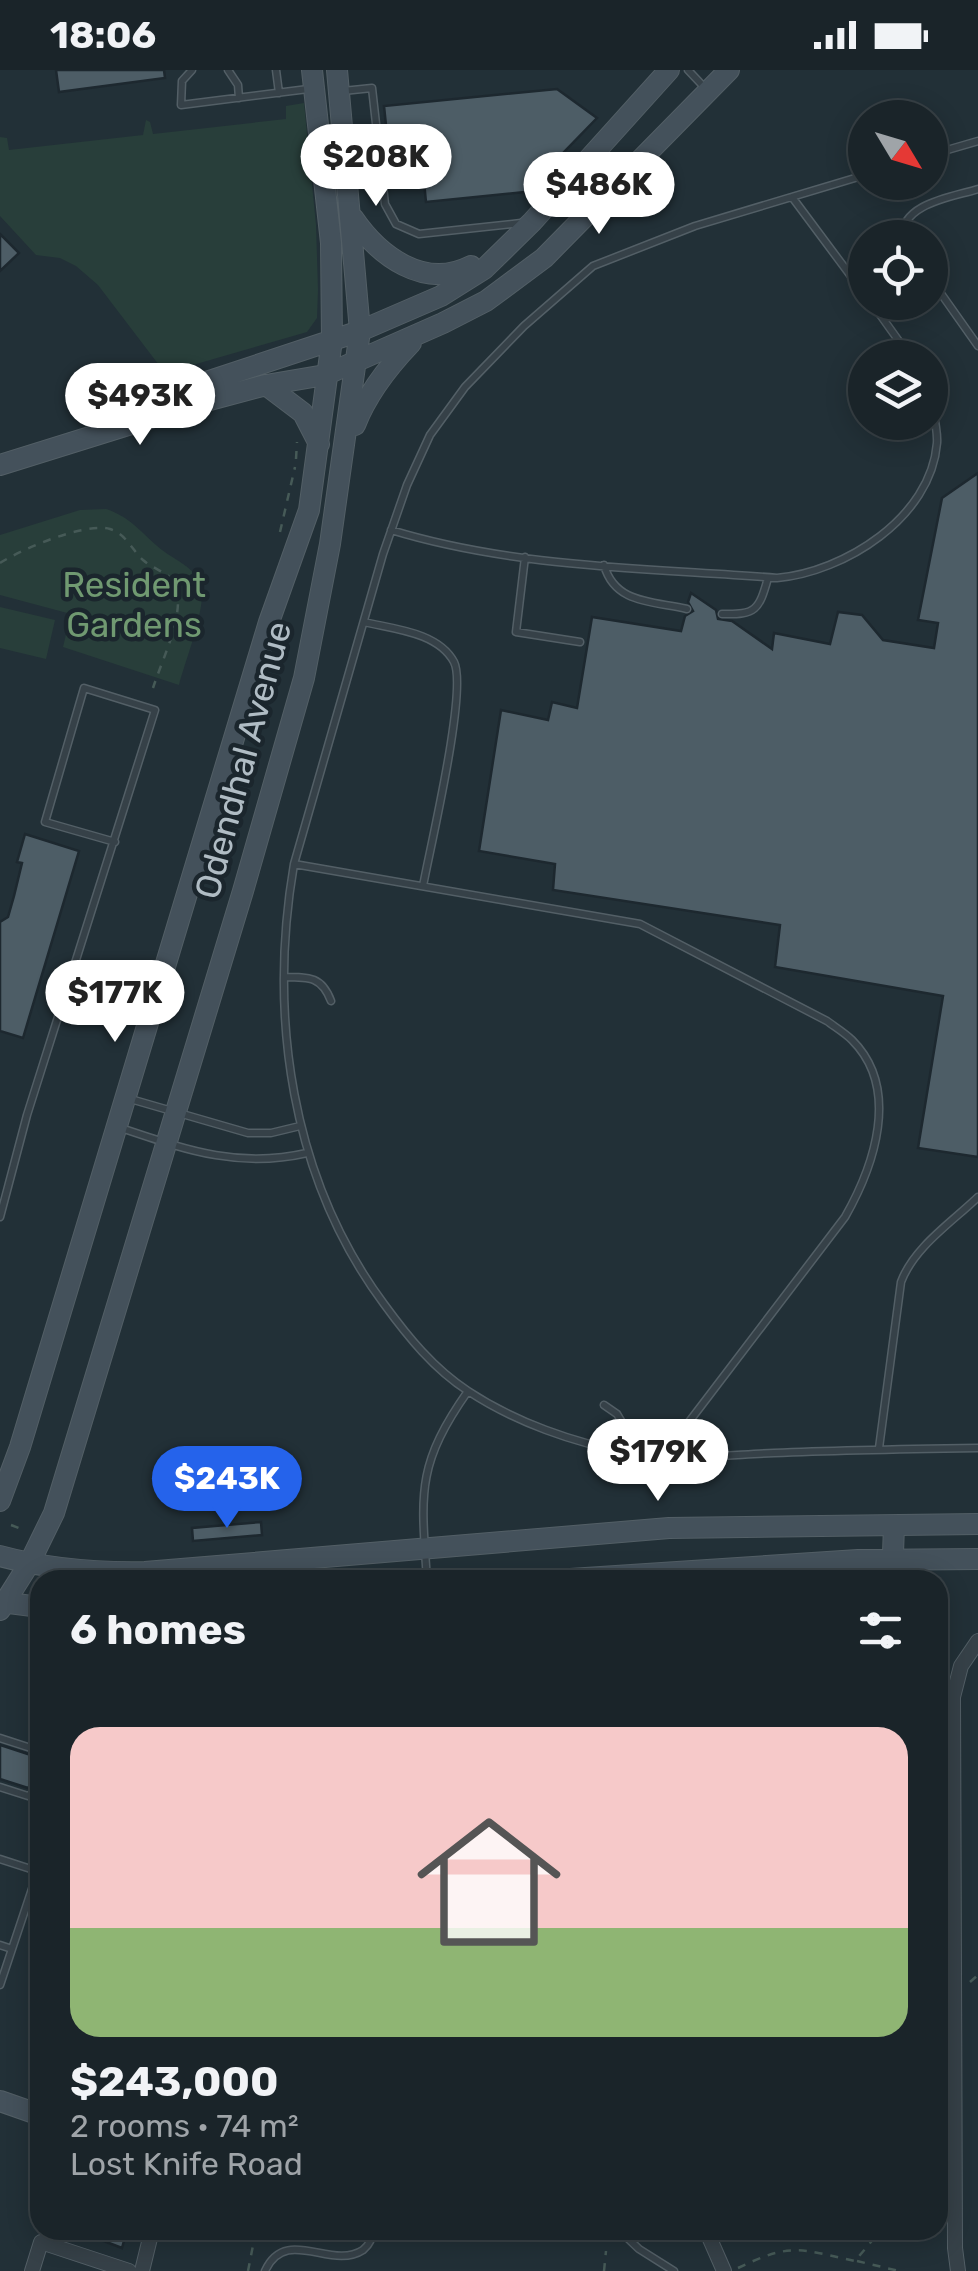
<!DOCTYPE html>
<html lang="en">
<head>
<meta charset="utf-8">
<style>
	:root { --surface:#1a2429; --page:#273035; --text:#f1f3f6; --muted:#9fa4a8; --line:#384146; --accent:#2563eb }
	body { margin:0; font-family:Rubik,sans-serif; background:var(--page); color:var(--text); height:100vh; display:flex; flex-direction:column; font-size:38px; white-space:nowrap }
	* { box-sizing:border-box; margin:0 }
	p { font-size:32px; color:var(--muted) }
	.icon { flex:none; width:55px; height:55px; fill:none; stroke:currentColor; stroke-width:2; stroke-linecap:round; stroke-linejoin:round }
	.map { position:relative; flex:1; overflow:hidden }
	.sheet { position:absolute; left:30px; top:1500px; width:918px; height:670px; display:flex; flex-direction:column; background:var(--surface); border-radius:30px; box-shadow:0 5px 25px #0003,0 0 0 2px var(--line) }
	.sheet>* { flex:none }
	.needle { width:65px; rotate:128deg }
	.fabs { position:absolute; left:848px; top:30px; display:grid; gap:20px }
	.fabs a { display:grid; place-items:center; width:100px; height:100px; border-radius:50%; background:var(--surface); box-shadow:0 5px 25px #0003,0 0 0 2px var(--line); font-size:50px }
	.price { position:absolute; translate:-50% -85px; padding:0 22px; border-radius:35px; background:#fff; color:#222; font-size:32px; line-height:65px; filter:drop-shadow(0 2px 5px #0008) }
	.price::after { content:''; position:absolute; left:50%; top:60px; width:30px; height:22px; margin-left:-15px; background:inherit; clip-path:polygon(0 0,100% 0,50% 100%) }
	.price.active { background:var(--accent); color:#fff }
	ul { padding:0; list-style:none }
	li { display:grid; align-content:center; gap:20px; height:530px; padding:0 40px }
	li+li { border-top:2px solid var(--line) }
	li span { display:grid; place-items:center; height:310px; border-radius:30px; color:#555 }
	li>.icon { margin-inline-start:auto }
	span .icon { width:180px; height:180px; fill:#fffc; stroke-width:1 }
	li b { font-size:42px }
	h2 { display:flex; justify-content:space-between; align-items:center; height:120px; padding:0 40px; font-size:42px }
	.status { display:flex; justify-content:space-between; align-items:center; height:70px; padding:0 50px; background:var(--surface); direction:ltr }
	.status svg { height:28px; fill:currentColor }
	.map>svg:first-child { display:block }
</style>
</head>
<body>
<div class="status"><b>18:06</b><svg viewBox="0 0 49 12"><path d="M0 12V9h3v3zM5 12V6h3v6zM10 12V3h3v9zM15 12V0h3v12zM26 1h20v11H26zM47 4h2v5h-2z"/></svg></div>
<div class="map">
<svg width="978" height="2201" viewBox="0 0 978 2201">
	<rect width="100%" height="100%" fill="#223037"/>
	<path fill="#283e3a" d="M 304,33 L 316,155 L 318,220 L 317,248 L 307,262 L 165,303 L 98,215 L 76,196 L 60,188 L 36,185 L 0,146 L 0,67 L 7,68 L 9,80 L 143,65 L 146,50 L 150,52 L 153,64 L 286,49 L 286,36 Z
		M 106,439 C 131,447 142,464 162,480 C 175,490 196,498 201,516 C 207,537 184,594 179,615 L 63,577 L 71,544 L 0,525 L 0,465 L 80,440 Z
		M 0,537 L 55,550 L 46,589 L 0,578 Z"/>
	<path fill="#4d5d66" stroke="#1d282f" stroke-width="2.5" d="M 56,0 L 164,0 L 165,8 L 59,22 Z
		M 557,19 L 597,48 L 525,122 L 426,132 L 423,101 L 391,104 L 384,36 Z
		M 0,164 L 19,183 L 0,201 Z
		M 978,403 L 978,1087 L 918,1078 L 943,926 L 775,897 L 780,855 L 553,820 L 555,794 L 479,781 L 501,640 L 548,650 L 552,632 L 577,638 L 592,547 L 681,561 L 685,546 L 693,541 L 688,532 L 691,523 L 716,540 L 718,549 L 732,551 L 772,579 L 774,563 L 830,574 L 838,542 L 862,545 L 883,570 L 934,578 L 938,553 L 918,550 L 942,428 Z
		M 25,764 L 79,781 L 23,968 L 0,961 L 0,852 L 8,847 L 14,826 L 22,793 L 17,792 Z
		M 261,1452 L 262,1465 L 193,1471 L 192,1458 Z
		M 0,1675 L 40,1688 L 31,1715 L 28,1718 L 0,1709 Z
		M 75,2160 L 127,2160 L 122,2178 Z"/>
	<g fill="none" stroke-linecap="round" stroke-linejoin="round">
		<g stroke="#535f66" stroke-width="9">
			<path id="lane" d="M 192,0 L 182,11 L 181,35 L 308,19
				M 228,0 L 238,15 L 239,28
				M 276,0 L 279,23
				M 688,0 L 704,17
				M 343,21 L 372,18 L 385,134 L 396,154 L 419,164 L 521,153
				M 930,85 L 978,71
				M 865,105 L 695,156 L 593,196 L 524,256 L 465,317 L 430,365 L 407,415 L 383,484 L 294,794 C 268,946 291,1109 384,1234 C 408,1267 434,1299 468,1321 C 515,1352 574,1373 630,1383 C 677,1391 726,1385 774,1383 C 842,1380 910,1379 978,1378
				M 792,127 L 865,225
				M 902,168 C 901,133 953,127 978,119
				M 930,208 L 978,276
				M 871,232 L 911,288
				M 391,460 C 515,498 649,498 777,508 C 844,502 931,448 937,373 C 938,359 933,342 930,327
				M 525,487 L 516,562 L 580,572
				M 604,495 C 615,534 652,531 687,539
				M 722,544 C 756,545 759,540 768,508
				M 364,552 C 393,559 438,562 454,592 C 468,619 430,778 423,816
				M 294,794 L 640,854 L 827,951 C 835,957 845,963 852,970 C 901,1019 874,1096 845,1147 L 663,1386
				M 285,907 C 310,907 322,907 331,931
				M 127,1028 L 248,1063 L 271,1063 L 300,1056
				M 118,1057 C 184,1079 237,1099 307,1083
				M 0,1147 L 27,1045 L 155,640 L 84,618 L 45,752 L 115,772
				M 604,1335 L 617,1344 L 623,1354 L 617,1380
				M 879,1378 L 901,1212 C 914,1177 952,1152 978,1127
				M 427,1510 C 421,1423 416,1395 468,1321
				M 0,1668 L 40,1681
				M 0,1717 L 28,1726 L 40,1718
				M 0,1789 L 40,1802
				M 938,1843 L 952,1847
				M 0,1875 L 12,1879
				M 938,1889 L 954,1894
				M 0,1915 L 40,1795
				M 619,2160 L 639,2179 L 674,2201
				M 265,2201 C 286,2155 331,2201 363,2180 C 370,2174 372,2169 372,2160"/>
		</g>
		<g stroke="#535f66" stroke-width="16">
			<path id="street" d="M 706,2160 L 724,2201
				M 32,2201 L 41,2172 L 129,2201
				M 142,2201 L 152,2160
				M 958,2201 L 955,2178 L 953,1627 L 961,1596 L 978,1571"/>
		</g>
		<g stroke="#535f66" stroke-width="22">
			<path id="secondary" d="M 353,148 C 379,186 424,220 471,196
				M 266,315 L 303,343 L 319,374
				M 122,345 L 185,319 L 360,261 L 441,226 L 484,199 L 532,152 L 669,0
				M 355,355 C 367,324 388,297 411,273
				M 0,395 L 202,332 L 266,315 L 325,305 L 443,253 L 486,231 L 544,188 L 729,0
				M 0,1431 L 20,1377 L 269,552 L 309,440 L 332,270 L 331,173 L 312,0
				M 0,1486 C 48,1499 96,1503 145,1502 L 669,1458 L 978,1454
				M 555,1510 L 858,1490 L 978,1489
				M 892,1510 L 894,1456
				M 0,1532 L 40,1537
				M 0,1540 L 29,1494 L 54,1443 L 243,821 L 304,608 L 330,474 L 360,261 L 337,0
				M 0,2031 L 40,2045"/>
		</g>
		<path stroke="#465a57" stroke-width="2.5" stroke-dasharray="8 8" stroke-linecap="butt" d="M 296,389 L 297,372
			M 280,462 L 295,397
			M 0,493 C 22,479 85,452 110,459 C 126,464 132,480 143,490 C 158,503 178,503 178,528 C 179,557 162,590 153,618
			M 11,1455 L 24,1460
			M 970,1912 L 978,1905
			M 857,2191 L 899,2201
			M 738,2198 C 792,2172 799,2179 855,2191 L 881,2160
			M 248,2201 L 256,2160
			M 604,2201 L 606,2181"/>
		<use href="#lane" stroke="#364148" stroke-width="6"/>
		<use href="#street" stroke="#364148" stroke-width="14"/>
		<use href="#secondary" stroke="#44515b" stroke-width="20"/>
	</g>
	<g text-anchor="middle" stroke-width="9" stroke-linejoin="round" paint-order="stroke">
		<g font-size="35" fill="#709971" stroke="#1b262d">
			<text x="134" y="527">Resident<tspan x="134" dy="40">Gardens</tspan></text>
		</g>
		<g font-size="35" fill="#b0bcc4" stroke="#1b262d">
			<text transform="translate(243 690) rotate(-75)" y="12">Odendhal Avenue</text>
		</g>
	</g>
</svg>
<div class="fabs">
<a><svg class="needle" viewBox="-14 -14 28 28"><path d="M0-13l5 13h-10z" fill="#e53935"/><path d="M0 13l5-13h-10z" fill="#9fa4a8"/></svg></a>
<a><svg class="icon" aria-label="locate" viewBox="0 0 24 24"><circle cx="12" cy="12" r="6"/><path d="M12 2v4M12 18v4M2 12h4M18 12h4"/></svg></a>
<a><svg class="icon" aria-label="layers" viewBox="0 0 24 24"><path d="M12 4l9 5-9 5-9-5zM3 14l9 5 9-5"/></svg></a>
</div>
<b class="price" style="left:376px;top:139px">$208K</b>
<b class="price" style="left:599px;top:167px">$486K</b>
<b class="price" style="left:140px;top:378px">$493K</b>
<b class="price" style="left:115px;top:975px">$177K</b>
<b class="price" style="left:658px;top:1434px">$179K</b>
<b class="price active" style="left:227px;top:1461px">$243K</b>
<section class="sheet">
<h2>6 homes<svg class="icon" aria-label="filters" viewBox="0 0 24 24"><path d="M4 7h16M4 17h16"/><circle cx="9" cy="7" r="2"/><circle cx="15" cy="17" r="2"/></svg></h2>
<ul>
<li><span style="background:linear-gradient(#f6c9c9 65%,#8fb573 0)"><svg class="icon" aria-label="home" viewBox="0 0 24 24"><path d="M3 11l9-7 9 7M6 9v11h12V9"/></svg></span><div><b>$243,000</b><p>2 rooms · 74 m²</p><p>Lost Knife Road</p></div></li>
</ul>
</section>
</div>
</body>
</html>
